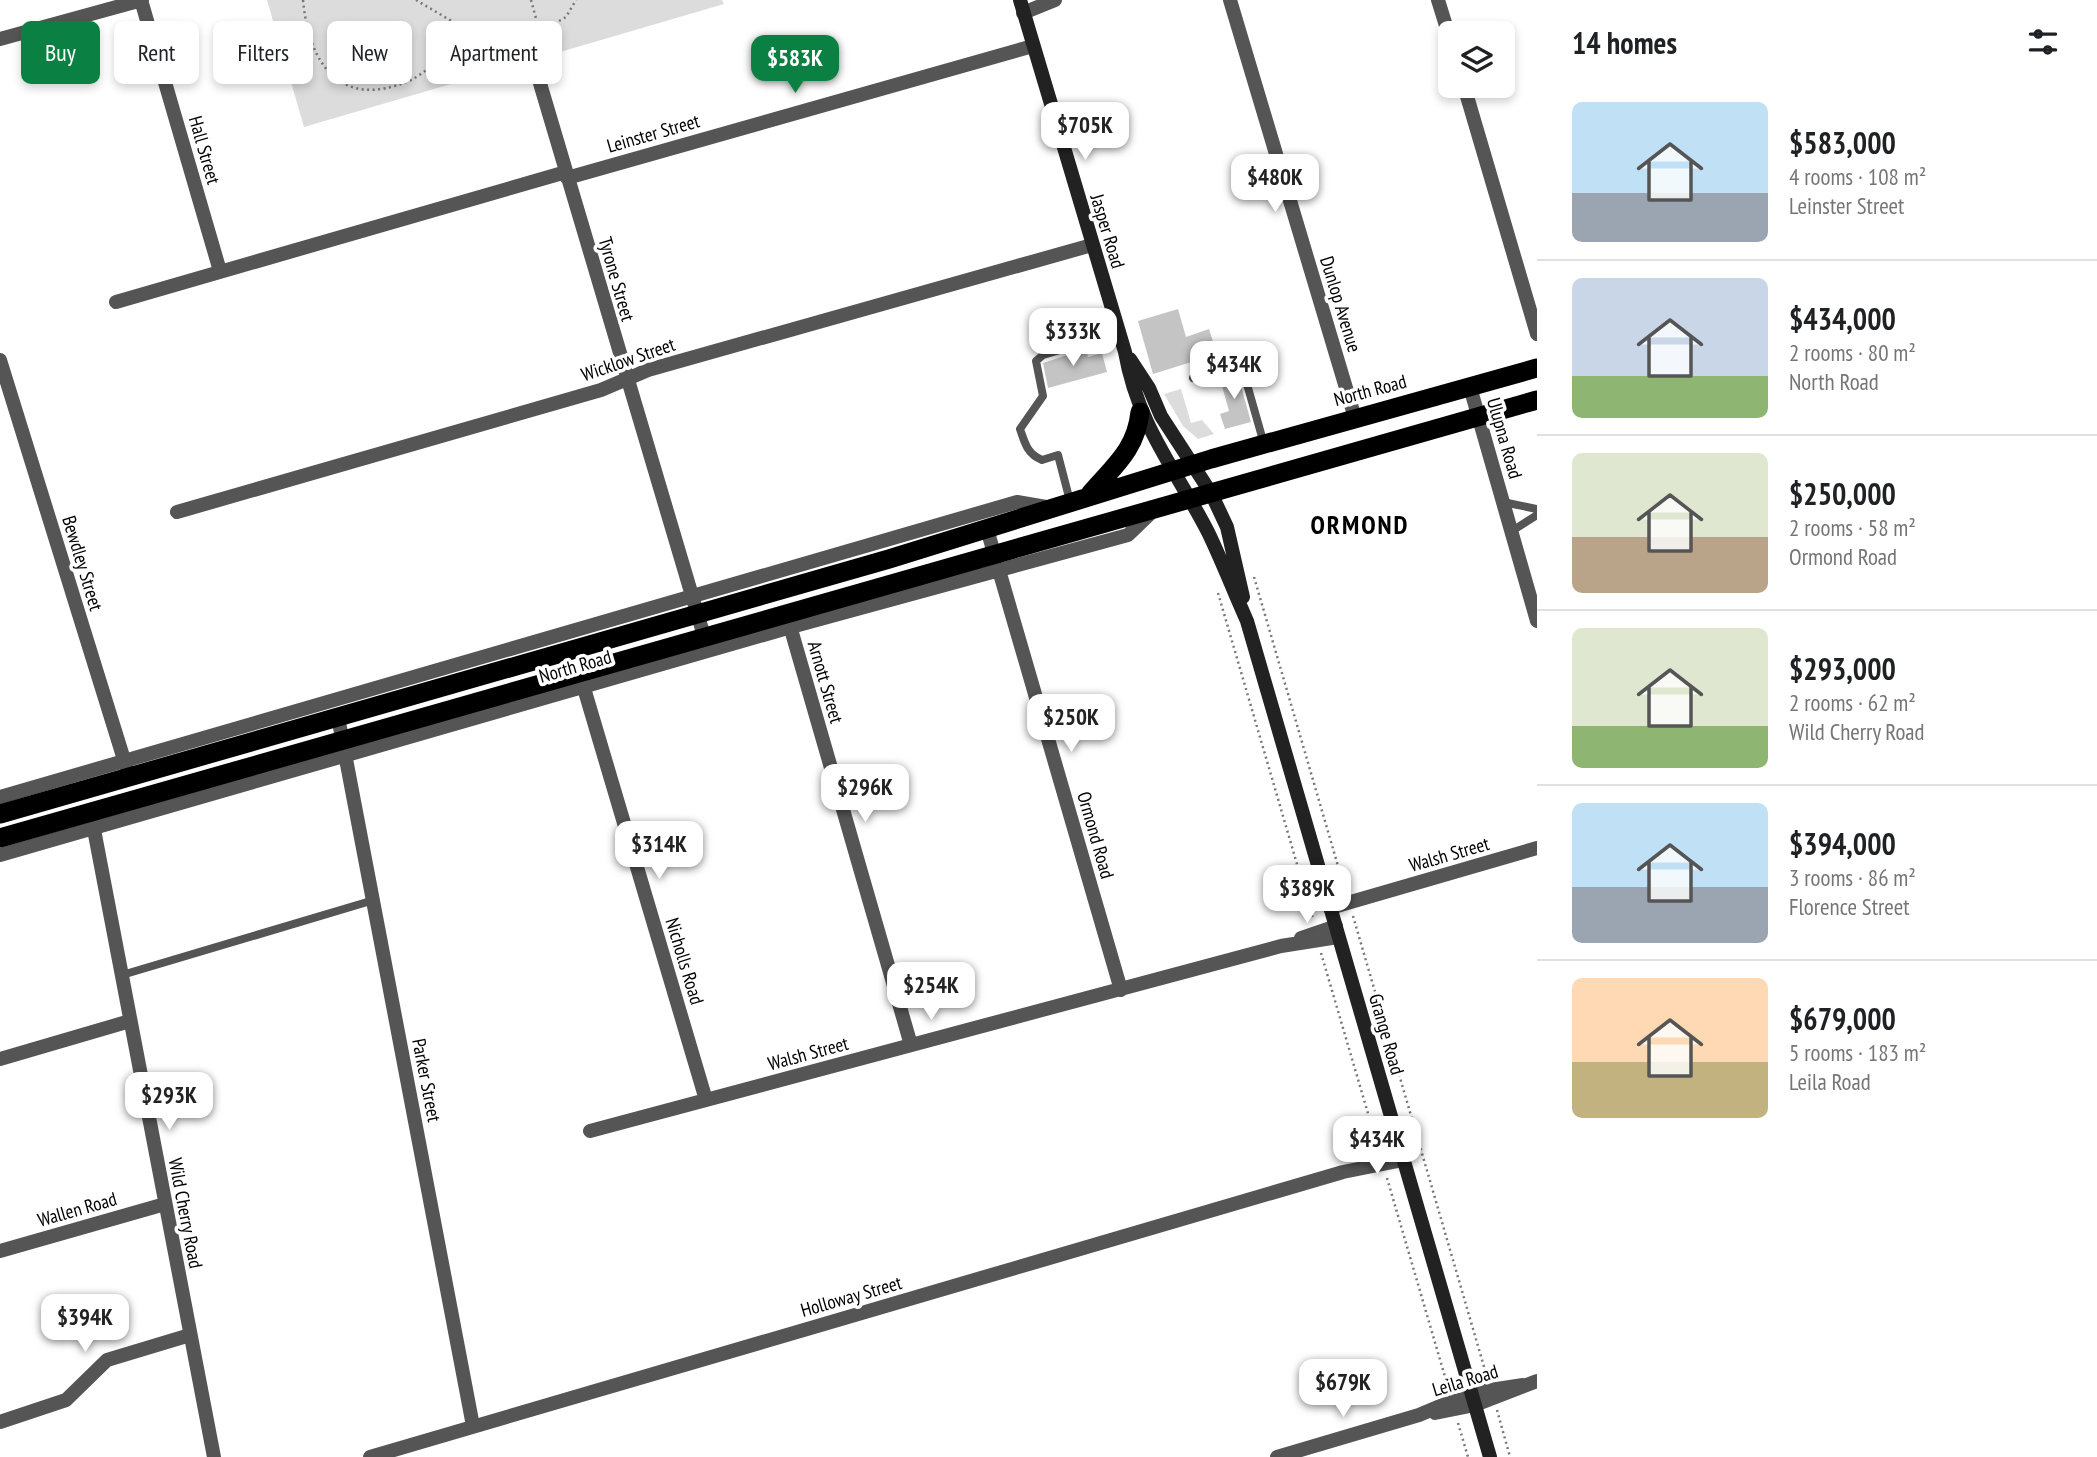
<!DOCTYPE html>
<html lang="en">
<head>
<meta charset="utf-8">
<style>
	:root { --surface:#fff; --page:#f2f2f2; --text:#202124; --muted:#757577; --line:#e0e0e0; --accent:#0b8043 }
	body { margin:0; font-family:"PT Sans Narrow",sans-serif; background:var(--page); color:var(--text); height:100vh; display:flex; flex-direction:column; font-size:26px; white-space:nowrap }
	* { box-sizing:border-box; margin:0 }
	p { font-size:23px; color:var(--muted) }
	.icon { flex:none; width:38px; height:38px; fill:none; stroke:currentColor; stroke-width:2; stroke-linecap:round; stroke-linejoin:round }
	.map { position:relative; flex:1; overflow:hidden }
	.panel { display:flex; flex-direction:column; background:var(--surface); width:560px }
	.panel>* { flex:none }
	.guide { position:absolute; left:21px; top:21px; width:665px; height:63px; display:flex; gap:14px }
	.fabs { position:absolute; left:1438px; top:21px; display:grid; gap:14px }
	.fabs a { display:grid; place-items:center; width:77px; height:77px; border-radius:10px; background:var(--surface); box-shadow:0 4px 10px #0003; font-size:35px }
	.price { position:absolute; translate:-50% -60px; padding:0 16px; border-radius:14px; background:#fff; color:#222; font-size:23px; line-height:46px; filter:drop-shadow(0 2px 4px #0008) }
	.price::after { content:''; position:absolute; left:50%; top:42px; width:21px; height:16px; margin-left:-10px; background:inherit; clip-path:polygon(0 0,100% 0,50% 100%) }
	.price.selected { background:var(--accent); color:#fff }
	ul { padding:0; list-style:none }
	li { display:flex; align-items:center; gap:21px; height:175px; padding:0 35px }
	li+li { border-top:2px solid var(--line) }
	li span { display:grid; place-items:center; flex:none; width:196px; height:140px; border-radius:10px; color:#555 }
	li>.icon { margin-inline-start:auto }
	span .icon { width:84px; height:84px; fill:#fffc; stroke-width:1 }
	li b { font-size:30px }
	h2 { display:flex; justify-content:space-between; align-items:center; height:84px; padding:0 35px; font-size:30px }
	.chip { padding:0 24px; border-radius:10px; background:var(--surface); box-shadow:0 4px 10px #0003; font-size:24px; line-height:63px }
	.chip.selected { background:var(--accent); color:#fff }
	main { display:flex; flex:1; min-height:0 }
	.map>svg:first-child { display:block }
</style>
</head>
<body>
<main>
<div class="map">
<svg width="1537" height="1457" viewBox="0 0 1537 1457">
	<rect width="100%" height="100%" fill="#fff"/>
	<path fill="#dcdcdc" d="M 267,0 L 722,0 L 724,4 L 304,127 Z
		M 1181,389 L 1191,423 L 1202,420 L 1214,434 L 1198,439 L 1183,426 L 1164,394 Z"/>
	<path fill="#c4c4c4" d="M 1178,309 L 1186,337 L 1209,329 L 1217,354 L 1153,374 L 1138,321 Z
		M 1086,349 L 1088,357 L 1102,353 L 1107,372 L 1048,388 L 1043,363 Z
		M 1236,368 L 1251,422 L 1225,429 L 1220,414 L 1229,411 L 1219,375 Z"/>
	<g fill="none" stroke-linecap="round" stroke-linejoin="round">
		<path stroke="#777" stroke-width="2.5" stroke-dasharray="2 3.5" stroke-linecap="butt" d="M 303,0 C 309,64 340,111 411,80 C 425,73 437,60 451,52 C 477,38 508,30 537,23
			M 416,0 L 465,29 L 487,37
			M 531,0 L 543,44
			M 540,32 L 566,17 L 576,0
			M 1254,577 L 1345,890
			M 1218,593 L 1313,919
			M 1353,916 L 1487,1377
			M 1321,953 L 1379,1151
			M 1387,1178 L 1448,1387
			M 1497,1410 L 1510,1457
			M 1458,1423 L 1468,1457"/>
		<path stroke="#555" stroke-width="8" d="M 1193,378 L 1236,361 L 1241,363 L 1264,444
			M 1070,501 L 1058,455 L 1042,460 C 1027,454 1025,443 1020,429 L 1043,396 L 1036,361 L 1043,355 L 1118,333
			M 1503,502 L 1537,509
			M 1512,531 L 1537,515
			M 122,975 L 374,900"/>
		<path stroke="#555" stroke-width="14" d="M 141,0 L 220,271
			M 1230,0 L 1355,418
			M 1438,0 L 1451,42
			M 1023,13 L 1055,0
			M 0,39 L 142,0
			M 531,53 L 704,636
			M 1464,86 L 1537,334
			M 567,178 L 1033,46
			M 116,302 L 566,172
			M 0,360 L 126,766
			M 1470,387 L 1537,621
			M 177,512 L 601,390 L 648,370 L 1092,245
			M 987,529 L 1121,990
			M 788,619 L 911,1045
			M 581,678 L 706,1100
			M 338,717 L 473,1426
			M 0,797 L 1017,502 L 1052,508
			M 92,819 L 214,1457
			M 0,855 L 791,627 L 1128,535 L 1154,510
			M 1330,908 L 1537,848
			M 1301,938 L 1336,926
			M 0,1059 L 130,1021
			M 590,1131 L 1281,946 L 1338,937
			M 0,1251 L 165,1204
			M 0,1422 L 66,1400 L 107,1360 L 190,1335
			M 370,1457 L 1343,1172 L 1403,1160"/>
		<path stroke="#555" stroke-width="14" d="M 1435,1413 L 1475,1405 L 1537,1381
			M 1277,1457 L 1419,1415 L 1471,1393 L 1523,1385"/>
		<path stroke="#222" stroke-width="14" d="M 1020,0 L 1125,352 C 1138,426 1175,468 1208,532 C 1222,561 1234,592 1247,621 L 1490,1457
			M 1130,359 L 1149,388 L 1161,416 L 1211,493 L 1227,527 L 1243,597"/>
		<path stroke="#000" stroke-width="19" d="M 1090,494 C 1114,466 1136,450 1140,412
			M 0,814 L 889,559 L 1211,459 L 1537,368
			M 0,838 L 1537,400"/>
	</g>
	<g text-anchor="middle" stroke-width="7" stroke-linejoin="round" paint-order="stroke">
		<g font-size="19" fill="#000" stroke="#fff">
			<text transform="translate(653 133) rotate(-16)" y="7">Leinster Street</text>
			<text transform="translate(205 150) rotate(74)" y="7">Hall Street</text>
			<text transform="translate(1108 231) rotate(73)" y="7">Jasper Road</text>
			<text transform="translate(617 279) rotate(74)" y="7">Tyrone Street</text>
			<text transform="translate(1341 304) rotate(73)" y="7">Dunlop Avenue</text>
			<text transform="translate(628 359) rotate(-19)" y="7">Wicklow Street</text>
			<text transform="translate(1370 390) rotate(-15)" y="7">North Road</text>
			<text transform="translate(1505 438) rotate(74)" y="7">Ulupna Road</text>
			<text transform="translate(83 563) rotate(73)" y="7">Bewdley Street</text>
			<text transform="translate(575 666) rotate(-16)" y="7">North Road</text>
			<text transform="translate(826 682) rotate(74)" y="7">Arnott Street</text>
			<text transform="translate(1096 835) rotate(74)" y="7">Ormond Road</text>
			<text transform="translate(1449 854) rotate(-16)" y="7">Walsh Street</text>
			<text transform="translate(685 961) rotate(73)" y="7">Nicholls Road</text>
			<text transform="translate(1387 1034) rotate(74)" y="7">Grange Road</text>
			<text transform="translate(808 1053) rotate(-15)" y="7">Walsh Street</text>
			<text transform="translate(427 1080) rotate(79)" y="7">Parker Street</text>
			<text transform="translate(77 1209) rotate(-16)" y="7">Wallen Road</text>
			<text transform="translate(186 1213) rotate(79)" y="7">Wild Cherry Road</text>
			<text transform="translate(851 1296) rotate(-16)" y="7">Holloway Street</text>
			<text transform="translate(1465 1380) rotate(-17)" y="7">Leila Road</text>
		</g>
		<g font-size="26" font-weight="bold" letter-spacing="2" fill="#000" stroke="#fff">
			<text x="1360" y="534">ORMOND</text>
		</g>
	</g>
</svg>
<div class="fabs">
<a><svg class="icon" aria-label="layers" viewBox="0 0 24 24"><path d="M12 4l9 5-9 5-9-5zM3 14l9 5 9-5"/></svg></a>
</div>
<b class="price selected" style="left:795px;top:95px">$583K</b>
<b class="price" style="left:1085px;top:162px">$705K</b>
<b class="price" style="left:1275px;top:214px">$480K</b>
<b class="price" style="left:1073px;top:368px">$333K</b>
<b class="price" style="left:1234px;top:401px">$434K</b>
<b class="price" style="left:1071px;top:754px">$250K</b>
<b class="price" style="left:865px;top:824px">$296K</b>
<b class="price" style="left:659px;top:881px">$314K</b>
<b class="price" style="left:1307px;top:925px">$389K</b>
<b class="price" style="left:931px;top:1022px">$254K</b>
<b class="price" style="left:169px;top:1132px">$293K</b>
<b class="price" style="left:1377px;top:1176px">$434K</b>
<b class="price" style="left:85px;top:1354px">$394K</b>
<b class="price" style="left:1343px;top:1419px">$679K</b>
<div class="guide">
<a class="chip selected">Buy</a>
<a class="chip">Rent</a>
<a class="chip">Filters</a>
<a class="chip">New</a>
<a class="chip">Apartment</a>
</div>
</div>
<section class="panel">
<h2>14 homes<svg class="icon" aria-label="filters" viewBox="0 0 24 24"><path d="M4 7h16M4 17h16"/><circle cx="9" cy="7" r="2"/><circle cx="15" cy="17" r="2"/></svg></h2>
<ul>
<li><span style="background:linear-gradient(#bfe0f5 65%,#9aa5b1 0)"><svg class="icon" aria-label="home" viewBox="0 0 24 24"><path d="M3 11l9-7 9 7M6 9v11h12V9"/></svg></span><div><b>$583,000</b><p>4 rooms · 108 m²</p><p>Leinster Street</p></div></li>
<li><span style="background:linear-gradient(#c9d6e8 70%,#8fb573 0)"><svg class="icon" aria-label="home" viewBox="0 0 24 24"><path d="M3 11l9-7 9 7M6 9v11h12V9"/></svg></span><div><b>$434,000</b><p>2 rooms · 80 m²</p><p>North Road</p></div></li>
<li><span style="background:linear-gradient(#dfe7d0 60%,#b9a48a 0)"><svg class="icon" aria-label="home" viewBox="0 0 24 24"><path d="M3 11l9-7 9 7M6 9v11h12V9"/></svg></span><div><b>$250,000</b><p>2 rooms · 58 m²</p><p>Ormond Road</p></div></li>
<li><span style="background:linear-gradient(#dfe7d0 70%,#8fb573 0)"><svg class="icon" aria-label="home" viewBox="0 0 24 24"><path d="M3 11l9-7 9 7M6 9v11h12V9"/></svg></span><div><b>$293,000</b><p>2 rooms · 62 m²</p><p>Wild Cherry Road</p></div></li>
<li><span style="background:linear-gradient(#bfe0f5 60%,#9aa5b1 0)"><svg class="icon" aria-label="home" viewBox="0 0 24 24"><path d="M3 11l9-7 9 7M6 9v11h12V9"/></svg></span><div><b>$394,000</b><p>3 rooms · 86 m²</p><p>Florence Street</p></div></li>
<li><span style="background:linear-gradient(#ffd9b3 60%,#c2b280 0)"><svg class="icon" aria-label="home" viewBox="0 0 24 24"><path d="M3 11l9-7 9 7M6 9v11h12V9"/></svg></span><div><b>$679,000</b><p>5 rooms · 183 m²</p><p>Leila Road</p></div></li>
</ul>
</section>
</main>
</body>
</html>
